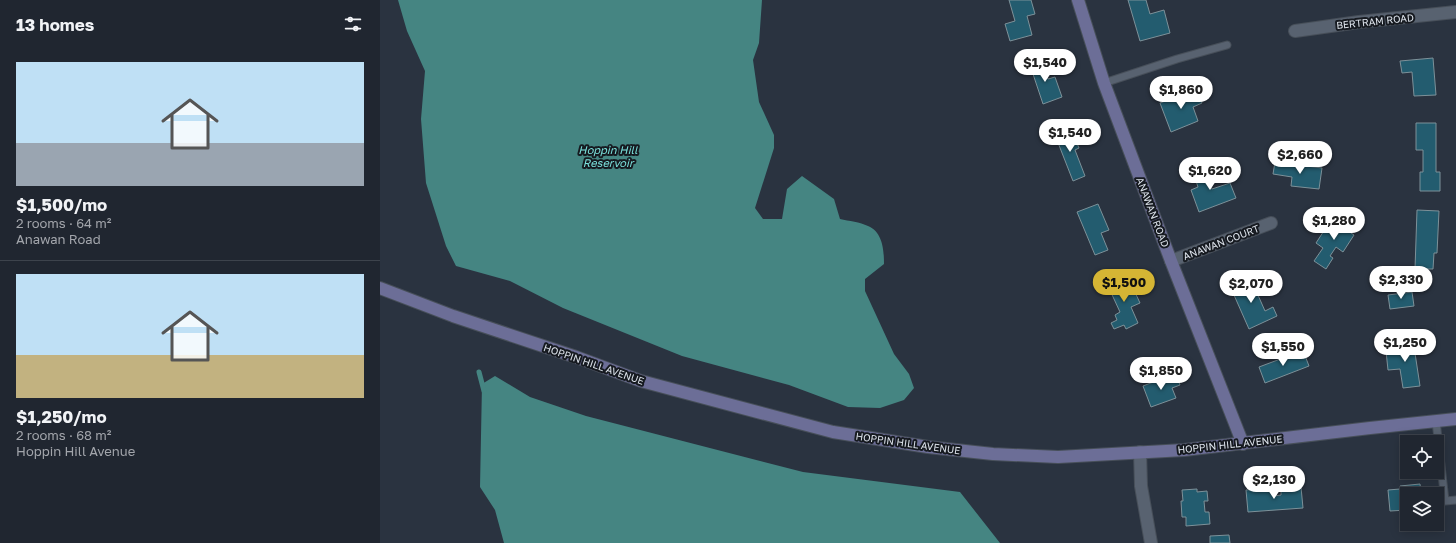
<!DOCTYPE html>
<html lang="en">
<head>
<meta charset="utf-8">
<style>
	:root { --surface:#202630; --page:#2d323c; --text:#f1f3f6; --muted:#a2a5ab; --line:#3d434c; --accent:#d5b534 }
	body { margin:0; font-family:"Golos Text",sans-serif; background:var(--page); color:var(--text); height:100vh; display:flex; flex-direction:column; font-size:15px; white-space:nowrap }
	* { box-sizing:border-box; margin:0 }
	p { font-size:13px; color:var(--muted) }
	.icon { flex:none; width:22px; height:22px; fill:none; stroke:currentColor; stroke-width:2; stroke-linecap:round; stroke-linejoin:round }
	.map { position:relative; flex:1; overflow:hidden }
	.drawer { display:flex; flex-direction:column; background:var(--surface); width:380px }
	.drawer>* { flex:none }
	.buttons { position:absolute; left:1020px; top:435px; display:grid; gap:8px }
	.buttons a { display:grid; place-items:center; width:44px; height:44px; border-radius:0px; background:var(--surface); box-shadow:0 2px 10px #0003,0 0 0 1px var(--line); font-size:20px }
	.price { position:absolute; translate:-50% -34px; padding:0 9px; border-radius:14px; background:#fff; color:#222; font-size:13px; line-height:26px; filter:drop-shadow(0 1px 2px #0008) }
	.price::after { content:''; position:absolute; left:50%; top:24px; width:12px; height:9px; margin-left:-6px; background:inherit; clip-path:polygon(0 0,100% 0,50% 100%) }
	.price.active { background:var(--accent); color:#111 }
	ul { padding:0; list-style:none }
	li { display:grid; align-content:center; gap:8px; height:212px; padding:0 16px }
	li+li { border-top:1px solid var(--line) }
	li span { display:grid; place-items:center; height:124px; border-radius:0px; color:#555 }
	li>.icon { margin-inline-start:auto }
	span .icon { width:72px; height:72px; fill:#fffc; stroke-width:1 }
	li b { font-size:17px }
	h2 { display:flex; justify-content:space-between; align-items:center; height:48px; padding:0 16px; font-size:17px }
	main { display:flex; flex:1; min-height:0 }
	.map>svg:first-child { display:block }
</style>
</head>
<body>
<main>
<section class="drawer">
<h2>13 homes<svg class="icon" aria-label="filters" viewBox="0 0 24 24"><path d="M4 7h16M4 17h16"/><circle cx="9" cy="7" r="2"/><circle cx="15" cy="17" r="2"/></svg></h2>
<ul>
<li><span style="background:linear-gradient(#bfe0f5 65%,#9aa5b1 0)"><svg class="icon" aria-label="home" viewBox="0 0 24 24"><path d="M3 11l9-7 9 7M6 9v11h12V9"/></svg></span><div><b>$1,500/mo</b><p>2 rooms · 64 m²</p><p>Anawan Road</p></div></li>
<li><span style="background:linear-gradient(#bfe0f5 65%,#c2b280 0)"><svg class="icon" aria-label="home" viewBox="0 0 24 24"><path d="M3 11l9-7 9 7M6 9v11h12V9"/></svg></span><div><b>$1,250/mo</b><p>2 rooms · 68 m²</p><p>Hoppin Hill Avenue</p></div></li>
</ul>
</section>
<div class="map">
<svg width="1076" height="543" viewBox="0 0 1076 543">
	<rect width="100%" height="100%" fill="#2a3340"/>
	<path fill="#458582" d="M 18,0 L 382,0 L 379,43 L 373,60 L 379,102 L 394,135 L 394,148 L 375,208 L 383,219 L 402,219 L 407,189 L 422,176 L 454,199 L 460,219 C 469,221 480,222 488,226 C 503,232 504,251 504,264 L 485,279 L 485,291 L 514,354 L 529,374 L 534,388 L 524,400 L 500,408 L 468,407 L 409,385 L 302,356 L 183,308 L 130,281 L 76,266 L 66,246 L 46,183 L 41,119 L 45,71 L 27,31 Z
		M 115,376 L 150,397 L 206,416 L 423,472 L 580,492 L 620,543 L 124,543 L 115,510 L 100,487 L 102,384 Z"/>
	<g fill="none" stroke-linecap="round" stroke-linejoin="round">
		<path stroke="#458582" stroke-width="5" d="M 99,372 L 104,391"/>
	</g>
	<path fill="#235c6f" stroke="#7d9199" d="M 629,0 L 651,0 L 655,14 L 647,16 L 652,35 L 630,41 L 625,24 L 635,21 Z
		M 748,0 L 766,0 L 770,14 L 784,10 L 790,33 L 760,41 Z
		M 1053,58 L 1056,95 L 1034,96 L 1032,72 L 1022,73 L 1020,61 Z
		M 661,59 L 668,79 L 675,77 L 682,97 L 663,104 L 652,71 L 650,72 L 647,64 Z
		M 816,89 L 822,103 L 813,107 L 818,121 L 791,132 L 780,103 Z
		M 1036,123 L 1056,123 L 1056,172 L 1060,172 L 1060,191 L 1040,191 L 1040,172 L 1043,172 L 1043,150 L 1036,150 Z
		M 691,128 L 699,148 L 695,150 L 705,176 L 693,181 L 675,135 Z
		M 895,162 L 942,168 L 939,189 L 911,186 L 912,177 L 893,174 Z
		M 827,164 L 831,174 L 827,175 L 832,189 L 850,183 L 856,198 L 819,212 L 811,190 L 818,187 L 812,169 Z
		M 718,204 L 729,230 L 721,233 L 728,250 L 715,255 L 697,212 Z
		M 1037,210 L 1059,211 L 1057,253 L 1054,253 L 1053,269 L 1035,269 Z
		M 961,217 L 975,226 L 971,233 L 974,235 L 963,252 L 956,247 L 950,256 L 953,258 L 946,269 L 934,261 L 943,248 L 936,243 L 949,223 L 955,227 Z
		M 748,277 L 760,303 L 751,307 L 758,323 L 746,329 L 744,325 L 734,329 L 731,323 L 737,320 L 735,315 L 740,312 L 728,286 Z
		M 870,277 L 885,311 L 893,307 L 897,316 L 869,329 L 850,286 Z
		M 1032,292 L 1034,306 L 1010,309 L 1008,295 Z
		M 1033,340 L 1040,386 L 1023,388 L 1020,369 L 1008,370 L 1006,351 L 1016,350 L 1015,342 Z
		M 898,343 L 901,352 L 887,357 L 883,349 Z
		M 924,353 L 929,366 L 885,383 L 879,367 L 903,358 L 904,360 Z
		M 786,377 L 788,380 L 797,377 L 800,385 L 792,388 L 796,398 L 771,407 L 763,386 Z
		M 1040,484 L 1041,493 L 1053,492 L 1053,494 L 1027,494 L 1027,510 L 1010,511 L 1008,490 L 1020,489 L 1020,486 Z
		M 921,487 L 923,508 L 868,512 L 866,490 L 893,488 L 894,496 L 901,495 L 901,489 Z
		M 817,489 L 817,492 L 827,491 L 828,501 L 824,501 L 825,512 L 829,512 L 830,524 L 806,526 L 806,517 L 802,517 L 801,501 L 803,501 L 802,490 Z
		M 849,535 L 850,543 L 830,543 L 830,536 Z"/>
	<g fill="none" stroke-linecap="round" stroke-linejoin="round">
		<g stroke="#474f59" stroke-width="9">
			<path id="lane" d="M 724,83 L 797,59 L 847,45
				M 1056,421 L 1065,501 L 1076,500"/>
		</g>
		<g stroke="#474f59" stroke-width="14">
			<path id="street" d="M 915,31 L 979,22 L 1076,12
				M 791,261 L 891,223
				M 760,452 L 761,486 L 771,543"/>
		</g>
		<g stroke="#474f59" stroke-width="14">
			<path id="secondary" d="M 698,0 L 724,83 L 791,261 L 863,444
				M 0,288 L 73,316 L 196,357 L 261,381 L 453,432 L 548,447 L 613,454 L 678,457 L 804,450 L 990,428 L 1076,419"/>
		</g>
		<use href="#lane" stroke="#586270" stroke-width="7"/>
		<use href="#street" stroke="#586270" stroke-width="12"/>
		<use href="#secondary" stroke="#6c6e97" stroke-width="12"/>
	</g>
	<g text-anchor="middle" stroke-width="4" stroke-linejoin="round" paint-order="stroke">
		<g font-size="10" fill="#dde3eb" stroke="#161a20">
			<text transform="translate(995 21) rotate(-6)" y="4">BERTRAM ROAD</text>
			<text transform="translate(773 212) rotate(69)" y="4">ANAWAN ROAD</text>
			<text transform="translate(841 242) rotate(-21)" y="4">ANAWAN COURT</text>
			<text transform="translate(214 364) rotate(19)" y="4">HOPPIN HILL AVENUE</text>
			<text transform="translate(528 443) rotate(8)" y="4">HOPPIN HILL AVENUE</text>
			<text transform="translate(850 444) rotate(-6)" y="4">HOPPIN HILL AVENUE</text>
		</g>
		<g font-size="11" font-style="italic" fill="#7be1dc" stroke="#161a20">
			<text x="228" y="154">Hoppin Hill<tspan x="228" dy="13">Reservoir</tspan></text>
		</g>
	</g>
</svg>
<div class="buttons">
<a><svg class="icon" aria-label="locate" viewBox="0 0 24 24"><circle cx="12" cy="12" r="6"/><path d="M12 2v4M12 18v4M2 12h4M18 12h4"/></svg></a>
<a><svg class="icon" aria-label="layers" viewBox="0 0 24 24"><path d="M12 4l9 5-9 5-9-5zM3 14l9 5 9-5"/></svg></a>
</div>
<b class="price" style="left:665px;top:83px">$1,540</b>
<b class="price" style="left:801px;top:110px">$1,860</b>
<b class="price" style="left:690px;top:153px">$1,540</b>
<b class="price" style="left:920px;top:175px">$2,660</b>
<b class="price" style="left:830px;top:191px">$1,620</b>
<b class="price" style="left:954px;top:241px">$1,280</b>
<b class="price" style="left:1021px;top:300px">$2,330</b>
<b class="price active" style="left:744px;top:303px">$1,500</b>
<b class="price" style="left:871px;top:304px">$2,070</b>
<b class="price" style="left:1025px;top:363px">$1,250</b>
<b class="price" style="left:903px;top:367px">$1,550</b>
<b class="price" style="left:781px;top:391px">$1,850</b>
<b class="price" style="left:894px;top:500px">$2,130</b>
</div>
</main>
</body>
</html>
